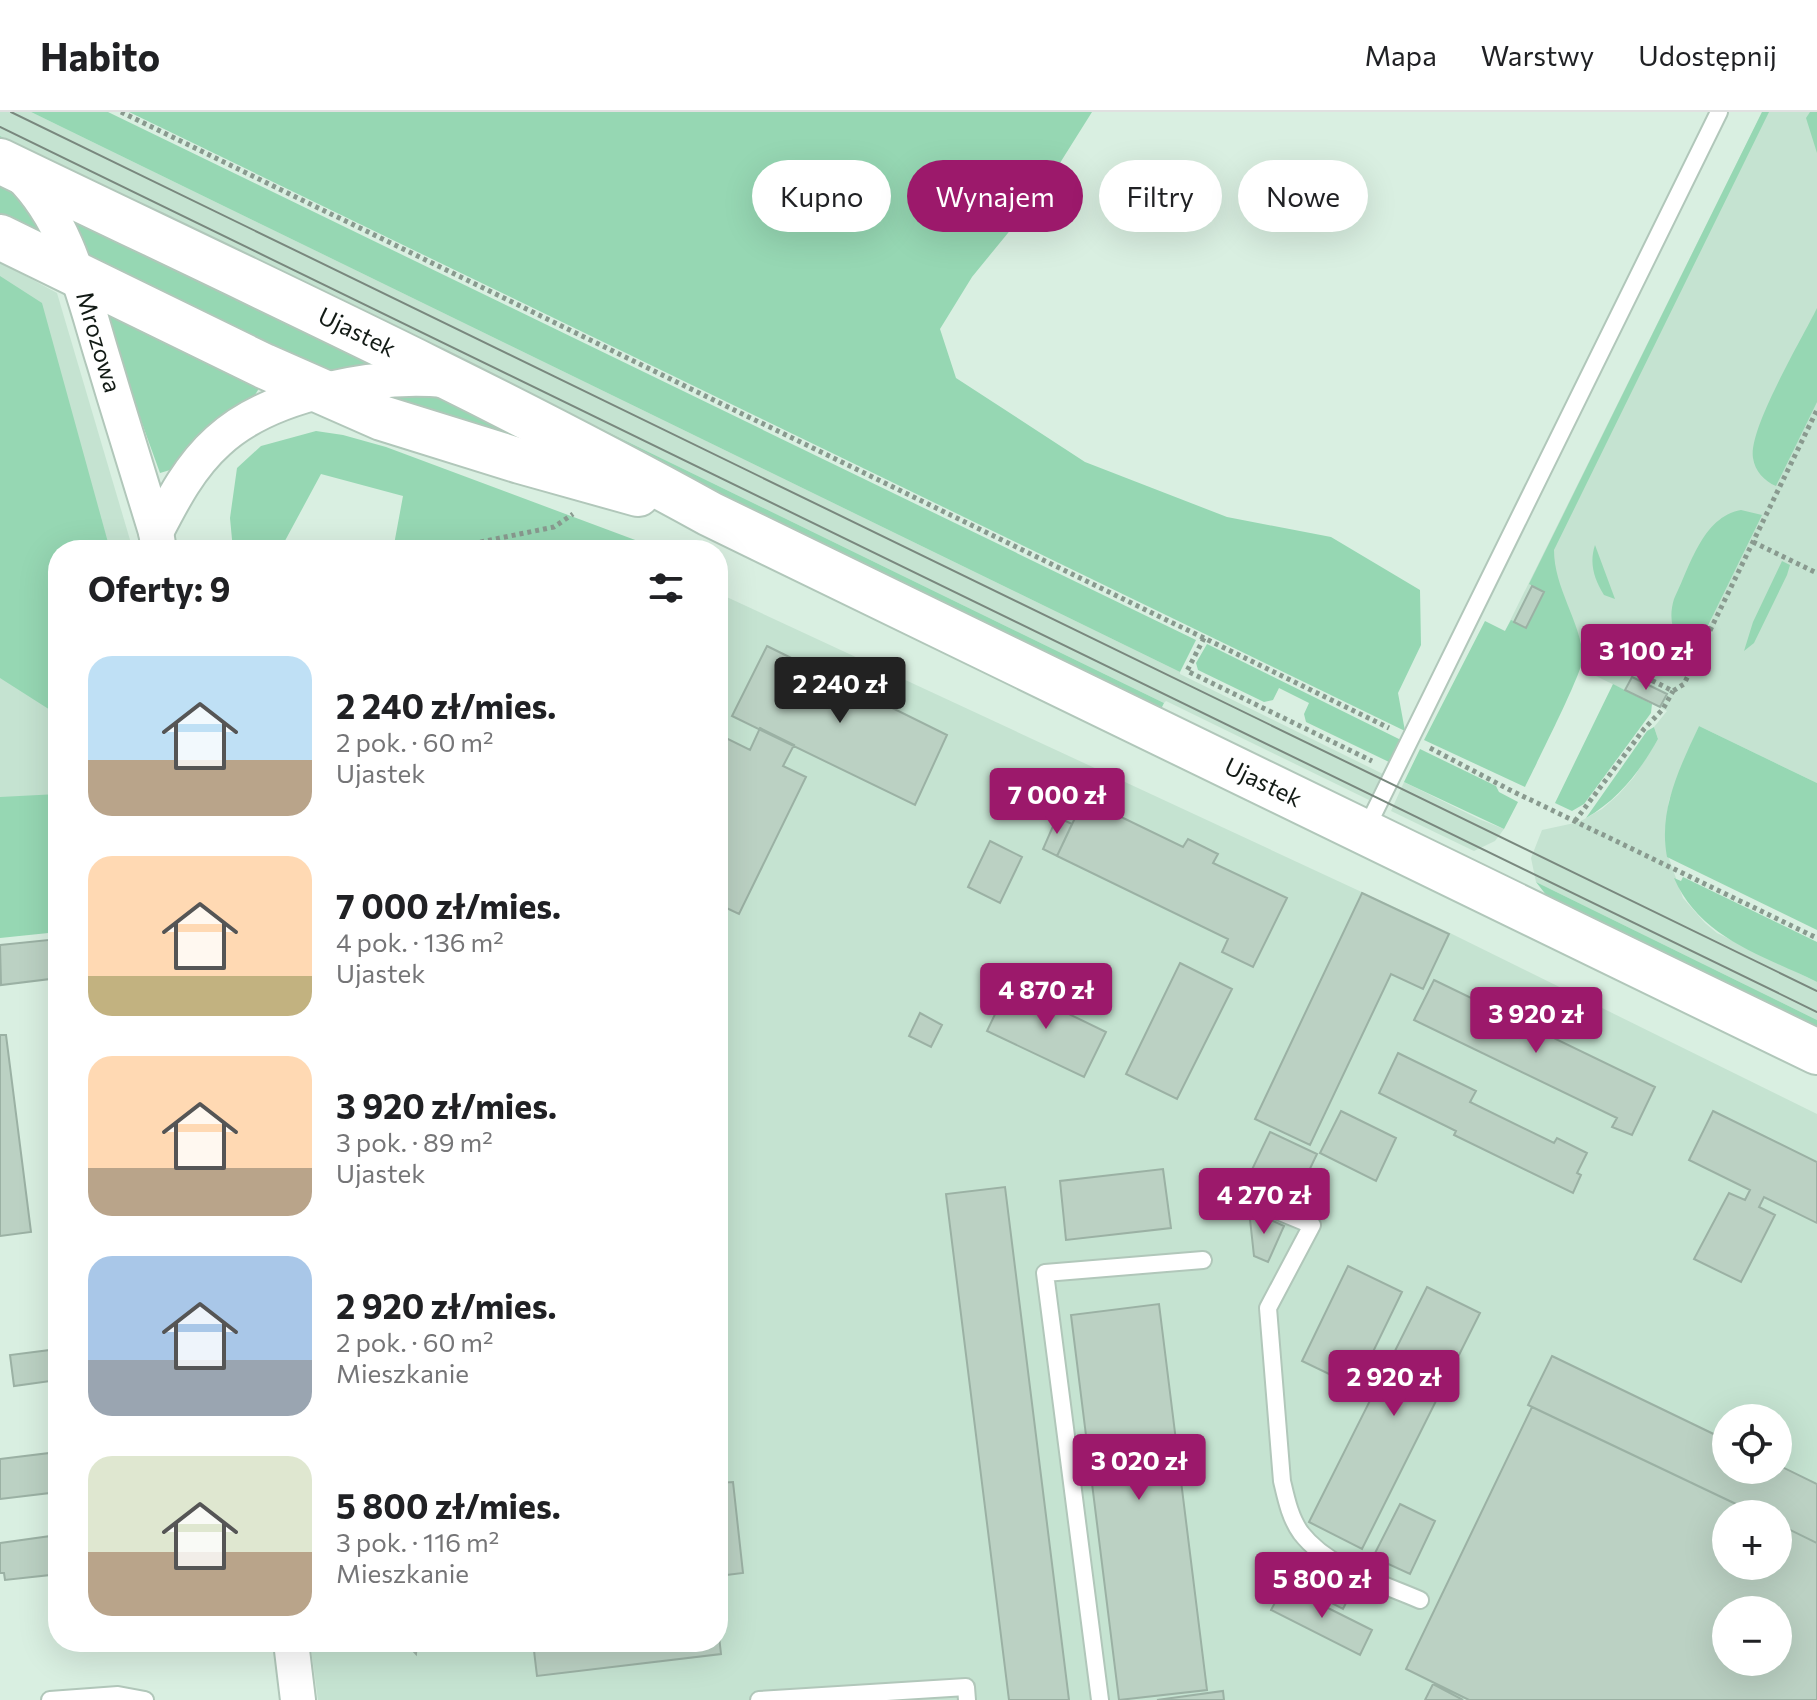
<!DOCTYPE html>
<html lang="pl">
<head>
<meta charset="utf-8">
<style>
	:root { --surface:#fff; --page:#f2f2f2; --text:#202124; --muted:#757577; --line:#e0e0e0; --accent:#9c196b }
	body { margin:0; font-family:Commissioner,sans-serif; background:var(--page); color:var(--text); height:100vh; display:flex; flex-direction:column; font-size:30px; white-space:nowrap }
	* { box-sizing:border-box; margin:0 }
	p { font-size:26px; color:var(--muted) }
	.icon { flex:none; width:44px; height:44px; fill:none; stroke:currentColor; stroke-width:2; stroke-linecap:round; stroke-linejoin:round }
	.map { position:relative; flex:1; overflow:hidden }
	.sheet { position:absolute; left:48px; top:428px; width:680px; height:1112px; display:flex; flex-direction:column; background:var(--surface); border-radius:32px; box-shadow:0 8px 32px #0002 }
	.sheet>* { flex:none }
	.hud { position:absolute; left:752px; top:48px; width:760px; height:72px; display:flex; gap:16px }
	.buttons { position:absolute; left:1712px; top:1292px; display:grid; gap:16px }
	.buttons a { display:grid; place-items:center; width:80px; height:80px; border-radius:50%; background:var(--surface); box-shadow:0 8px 32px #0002; font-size:40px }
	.price { position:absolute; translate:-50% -68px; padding:0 18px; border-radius:8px; background:var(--accent); color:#fff; font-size:26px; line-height:52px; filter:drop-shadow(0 2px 4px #0008) }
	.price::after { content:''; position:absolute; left:50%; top:48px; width:24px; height:18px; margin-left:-12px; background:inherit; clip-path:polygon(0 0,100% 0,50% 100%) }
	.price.current { background:#222; color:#fff }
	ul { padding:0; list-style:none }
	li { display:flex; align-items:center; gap:24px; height:200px; padding:0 40px }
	li span { display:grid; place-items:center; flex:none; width:224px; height:160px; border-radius:24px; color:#555 }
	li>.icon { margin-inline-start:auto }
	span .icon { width:96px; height:96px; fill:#fffc; stroke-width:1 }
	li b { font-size:34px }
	h2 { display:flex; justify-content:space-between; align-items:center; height:96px; padding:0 40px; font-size:34px }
	.pill { padding:0 28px; border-radius:36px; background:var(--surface); box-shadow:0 8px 32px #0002; font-size:28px; line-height:72px }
	.pill.current { background:var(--accent); color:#fff }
	header { display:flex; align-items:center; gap:48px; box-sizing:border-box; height:112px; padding:0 40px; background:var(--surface); border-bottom:2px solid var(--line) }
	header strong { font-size:38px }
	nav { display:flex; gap:44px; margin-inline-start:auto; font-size:28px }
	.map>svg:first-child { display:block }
</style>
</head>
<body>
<header>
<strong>Habito</strong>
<nav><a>Mapa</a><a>Warstwy</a><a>Udostępnij</a></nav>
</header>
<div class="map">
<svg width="1817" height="1588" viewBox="0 0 1817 1588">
	<rect width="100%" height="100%" fill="#d9efe1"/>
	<path fill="#c5e3d1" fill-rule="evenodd" d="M 0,0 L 31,0 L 1180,560 L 1180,562 L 1383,662 L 1369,688 L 1166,589 L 1164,591 L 0,24 Z
		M 1762,0 L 1817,0 L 1817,671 L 1699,614 L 1669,688 L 1665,720 L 1666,738 L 1683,786 L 1705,811 L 1717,821 L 1817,870 L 1817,908 L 1536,770 L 1531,746 L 1542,718 L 1579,710 L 1602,697 L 1618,683 L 1634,665 L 1658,627 L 1654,615 L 1667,599 L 1505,519 Z
		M 0,150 L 57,181 L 133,438 L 58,438 L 58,747 L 0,758 Z
		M 718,481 L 1450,821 L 1817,1002 L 1817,1588 L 318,1588 L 310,1530 L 718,1530 ZM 1726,1306 L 1778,1306 L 1778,1358 L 1726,1358 ZM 1726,1402 L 1778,1402 L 1778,1454 L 1726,1454 ZM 1726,1498 L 1778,1498 L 1778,1550 L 1726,1550 Z
		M 1404,670 L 1479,707 L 1504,717 L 1495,729 L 1474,739 L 1391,699 Z"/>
	<path fill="#96d7b3" d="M 31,0 L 108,0 L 1196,528 L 1180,560 Z
		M 129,0 L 1092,0 L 1043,78 L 972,165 L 940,217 L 956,266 L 1085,350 L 1227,405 L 1331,425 L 1420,478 L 1421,533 L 1398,581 L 1405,619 Z
		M 1762,0 L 1769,0 L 1554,438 C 1554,476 1580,508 1583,545 C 1584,558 1534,656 1525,675 L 1424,628 L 1485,509 L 1505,519 L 1511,508 L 1527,515 L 1544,480 L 1529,472 Z
		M 1810,0 L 1817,0 L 1817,41 L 1806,6 Z
		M 0,24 L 1164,591 L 1161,597 L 0,31 Z
		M 0,66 L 9,70 L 55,133 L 0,112 Z
		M 66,99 L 389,255 L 319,267 L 83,152 Z
		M 0,164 L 42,191 L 109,434 L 109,438 L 58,438 L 58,603 L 0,566 Z
		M 96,184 L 258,269 L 258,278 L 253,286 L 215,310 L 197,326 L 170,358 L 160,361 Z
		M 1817,196 L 1817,290 L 1776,374 C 1764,369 1755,359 1753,346 C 1748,317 1802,227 1817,196 Z
		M 431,280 L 577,348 L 465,318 L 380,281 Z
		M 316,319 L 343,323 L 386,335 L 662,438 L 393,438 L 403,384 L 321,362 L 280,438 L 233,438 L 230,406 L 237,356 L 261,334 Z
		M 1741,398 L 1762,403 L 1695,540 C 1674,529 1667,510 1674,487 C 1690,455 1702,405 1741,398 Z
		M 1595,433 L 1615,487 L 1604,483 C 1594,467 1589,451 1595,433 Z
		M 1782,449 L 1790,453 L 1787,463 L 1754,531 L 1744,539 L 1753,510 Z
		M 1207,532 L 1401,628 L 1389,650 L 1306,610 L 1304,602 L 1309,591 L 1279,576 L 1273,588 L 1264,590 L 1198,558 L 1196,551 Z
		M 1613,572 L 1652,592 L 1651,601 L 1584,692 L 1572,699 L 1555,691 Z
		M 1699,614 L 1817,671 L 1817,818 L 1667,745 C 1658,698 1680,655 1699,614 Z
		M 1654,615 L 1658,627 C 1640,659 1619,687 1586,706 L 1647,619 Z
		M 1420,637 L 1496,674 L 1499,680 L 1518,690 L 1504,717 L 1404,670 Z
		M 58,682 L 58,820 L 0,826 L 0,685 Z
		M 1683,765 L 1817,830 L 1817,870 C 1762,843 1700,826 1674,766 L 1681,769 Z
		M 1536,770 L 1817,908 L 1817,915 L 1547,784 Z"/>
	<path fill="#bbd1c3" stroke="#9bb1a4" stroke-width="2" fill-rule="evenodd" d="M 1532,474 L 1544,480 L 1526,516 L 1514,510 Z
		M 767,534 L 947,623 L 915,693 L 732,604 Z
		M 1632,565 L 1667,582 L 1660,595 L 1625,578 Z
		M 760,616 L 794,633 L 783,654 L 806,665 L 739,802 L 718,792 L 718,622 L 750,638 Z
		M 1084,687 L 1183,735 L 1188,727 L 1218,742 L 1213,751 L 1287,786 L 1253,855 L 1222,840 L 1228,827 L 1057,744 Z
		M 1057,705 L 1072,712 L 1057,744 L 1043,737 Z
		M 990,729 L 1022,745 L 1000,791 L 968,775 Z
		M 1362,781 L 1449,822 L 1423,877 L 1391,862 L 1310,1033 L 1255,1007 Z
		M 58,827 L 58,866 L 1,873 L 0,833 Z
		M 1180,851 L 1232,877 L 1177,987 L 1126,962 Z
		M 1434,868 L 1655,975 L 1632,1023 L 1612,1015 L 1617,1006 L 1414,908 Z
		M 1009,873 L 1106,920 L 1084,965 L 987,919 Z
		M 920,901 L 942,913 L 931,935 L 909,924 Z
		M 0,923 L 6,923 L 31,1120 L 0,1124 Z
		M 1398,941 L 1476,979 L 1470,990 L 1554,1031 L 1557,1026 L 1587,1041 L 1577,1061 L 1581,1063 L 1573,1081 L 1454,1023 L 1456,1019 L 1379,981 Z
		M 1341,999 L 1396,1026 L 1376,1069 L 1320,1041 Z
		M 1713,999 L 1817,1050 L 1817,1111 L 1764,1085 L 1759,1095 L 1775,1103 L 1741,1170 L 1694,1147 L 1729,1081 L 1745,1088 L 1750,1078 L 1689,1048 Z
		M 1270,1020 L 1317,1042 L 1294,1090 L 1247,1068 Z
		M 1163,1057 L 1171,1116 L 1066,1128 L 1060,1069 Z
		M 1005,1075 L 1069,1588 L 1009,1588 L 946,1082 Z
		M 1249,1098 L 1284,1114 L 1268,1150 L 1254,1144 Z
		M 1348,1154 L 1402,1180 L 1356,1275 L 1302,1249 Z
		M 1427,1175 L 1480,1201 L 1362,1437 L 1309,1410 Z
		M 1159,1192 L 1207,1578 L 1119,1588 L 1071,1203 Z
		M 58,1237 L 58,1268 L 14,1274 L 10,1243 Z
		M 1552,1244 L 1726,1328 L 1726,1358 L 1778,1358 L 1778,1353 L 1817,1372 L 1817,1431 L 1778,1412 L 1778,1402 L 1757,1402 L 1528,1293 Z
		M 1532,1295 L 1757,1402 L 1726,1402 L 1726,1454 L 1778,1454 L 1778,1412 L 1817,1431 L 1817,1588 L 1469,1588 L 1406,1557 ZM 1726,1498 L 1778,1498 L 1778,1550 L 1726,1550 Z
		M 58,1340 L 58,1380 L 0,1387 L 0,1347 Z
		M 733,1370 L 743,1461 L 718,1464 L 718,1371 Z
		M 1400,1392 L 1435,1409 L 1410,1462 L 1373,1445 Z
		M 58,1423 L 58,1459 L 50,1460 L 50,1463 L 5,1468 L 4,1461 L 0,1461 L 0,1431 Z
		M 1298,1457 L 1350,1483 L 1343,1497 L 1291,1470 Z
		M 1284,1474 L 1372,1518 L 1360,1543 L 1271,1498 Z
		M 718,1515 L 721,1542 L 537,1564 L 533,1530 L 718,1530 Z
		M 405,1530 L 417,1530 L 416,1542 Z
		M 1433,1572 L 1463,1588 L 1425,1588 Z
		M 1223,1579 L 1224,1588 L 1157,1588 Z"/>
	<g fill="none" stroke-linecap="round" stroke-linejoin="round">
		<g stroke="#b1c7ba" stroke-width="20">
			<path id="lane" d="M 1365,719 L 1719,0
				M 1251,1088 L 1312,1113 L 1268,1196 L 1282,1369 C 1286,1386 1290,1406 1301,1421 C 1328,1456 1381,1471 1420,1488
				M 50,1588 L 118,1583 L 145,1588
				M 759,1588 L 966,1575 L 967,1588
				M 1100,1588 L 1045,1161 L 1203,1148"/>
		</g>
		<g stroke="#b1c7ba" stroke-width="38">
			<g id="street">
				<path id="s1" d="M 19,62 C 69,110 84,186 104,250 C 121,307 139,364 156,420 L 159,438"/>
				<path d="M 156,420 C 173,387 190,354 218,329 C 271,280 376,262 445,268"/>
				<path d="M 291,1530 L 298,1588"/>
			</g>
		</g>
		<g stroke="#b1c7ba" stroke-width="48">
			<g id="secondary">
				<path id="s2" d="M 0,49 C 238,164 478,274 710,402 L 1817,940"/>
				<path d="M 0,125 L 264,254 L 382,306 L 520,349 L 638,382"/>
			</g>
		</g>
		<path stroke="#899a8f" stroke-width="5" stroke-dasharray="4 4" stroke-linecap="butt" d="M 121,0 L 1389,616
			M 1753,430 L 1817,461
			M 458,438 L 466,433 L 554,415 L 573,402
			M 1204,526 L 1187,559 L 1372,649
			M 1609,547 L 1673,579 L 1684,572 L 1817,298
			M 1430,636 L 1508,677 L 1817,826
			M 1575,709 L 1644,617 L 1663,597 L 1673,579"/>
		<use href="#lane" stroke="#fff" stroke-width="16"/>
		<use href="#street" stroke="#fff" stroke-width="34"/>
		<use href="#secondary" stroke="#fff" stroke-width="44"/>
		<path stroke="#79887e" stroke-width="2" d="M 11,0 L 1817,879
			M 0,15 L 1817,900"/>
	</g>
	<g text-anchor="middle" stroke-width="6" stroke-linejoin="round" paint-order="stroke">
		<g font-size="24" fill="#121a15" stroke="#d9efe1">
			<text dy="8" stroke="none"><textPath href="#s2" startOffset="396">Ujastek</textPath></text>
			<text dy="8" stroke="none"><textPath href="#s1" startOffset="188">Mrozowa</textPath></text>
			<text dy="8" stroke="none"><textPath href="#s2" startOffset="1408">Ujastek</textPath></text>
		</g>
	</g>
</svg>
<div class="buttons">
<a><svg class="icon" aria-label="locate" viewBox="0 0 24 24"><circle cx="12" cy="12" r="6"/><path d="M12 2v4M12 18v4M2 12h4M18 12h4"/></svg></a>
<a>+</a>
<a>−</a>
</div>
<b class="price" style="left:1646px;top:580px">3 100 zł</b>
<b class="price current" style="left:840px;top:613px">2 240 zł</b>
<b class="price" style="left:1057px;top:724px">7 000 zł</b>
<b class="price" style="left:1046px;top:919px">4 870 zł</b>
<b class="price" style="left:1536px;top:943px">3 920 zł</b>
<b class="price" style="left:1264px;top:1124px">4 270 zł</b>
<b class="price" style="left:1394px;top:1306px">2 920 zł</b>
<b class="price" style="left:1139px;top:1390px">3 020 zł</b>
<b class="price" style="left:1322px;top:1508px">5 800 zł</b>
<div class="hud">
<a class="pill">Kupno</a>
<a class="pill current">Wynajem</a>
<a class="pill">Filtry</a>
<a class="pill">Nowe</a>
</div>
<section class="sheet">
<h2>Oferty: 9<svg class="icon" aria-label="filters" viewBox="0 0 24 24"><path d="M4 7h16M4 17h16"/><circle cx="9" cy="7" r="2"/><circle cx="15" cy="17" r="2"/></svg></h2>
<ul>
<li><span style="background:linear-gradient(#bfe0f5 65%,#b9a48a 0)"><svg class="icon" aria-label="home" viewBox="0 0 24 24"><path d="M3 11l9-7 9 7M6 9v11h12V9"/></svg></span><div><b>2 240 zł/mies.</b><p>2 pok. · 60 m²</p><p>Ujastek</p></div></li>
<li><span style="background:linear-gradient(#ffd9b3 75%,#c2b280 0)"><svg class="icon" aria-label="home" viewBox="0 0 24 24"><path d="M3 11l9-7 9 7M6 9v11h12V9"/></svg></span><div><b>7 000 zł/mies.</b><p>4 pok. · 136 m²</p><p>Ujastek</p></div></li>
<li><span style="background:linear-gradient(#ffd9b3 70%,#b9a48a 0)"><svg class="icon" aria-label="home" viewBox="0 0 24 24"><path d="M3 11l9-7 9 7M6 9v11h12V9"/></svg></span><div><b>3 920 zł/mies.</b><p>3 pok. · 89 m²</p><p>Ujastek</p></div></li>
<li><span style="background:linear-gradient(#a9c7e8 65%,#9aa5b1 0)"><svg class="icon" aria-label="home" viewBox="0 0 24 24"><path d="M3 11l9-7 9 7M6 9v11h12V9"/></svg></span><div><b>2 920 zł/mies.</b><p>2 pok. · 60 m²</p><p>Mieszkanie</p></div></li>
<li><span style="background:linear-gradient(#dfe7d0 60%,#b9a48a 0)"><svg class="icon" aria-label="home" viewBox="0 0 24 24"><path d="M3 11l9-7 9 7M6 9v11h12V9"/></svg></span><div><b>5 800 zł/mies.</b><p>3 pok. · 116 m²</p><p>Mieszkanie</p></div></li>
</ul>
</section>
</div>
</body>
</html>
